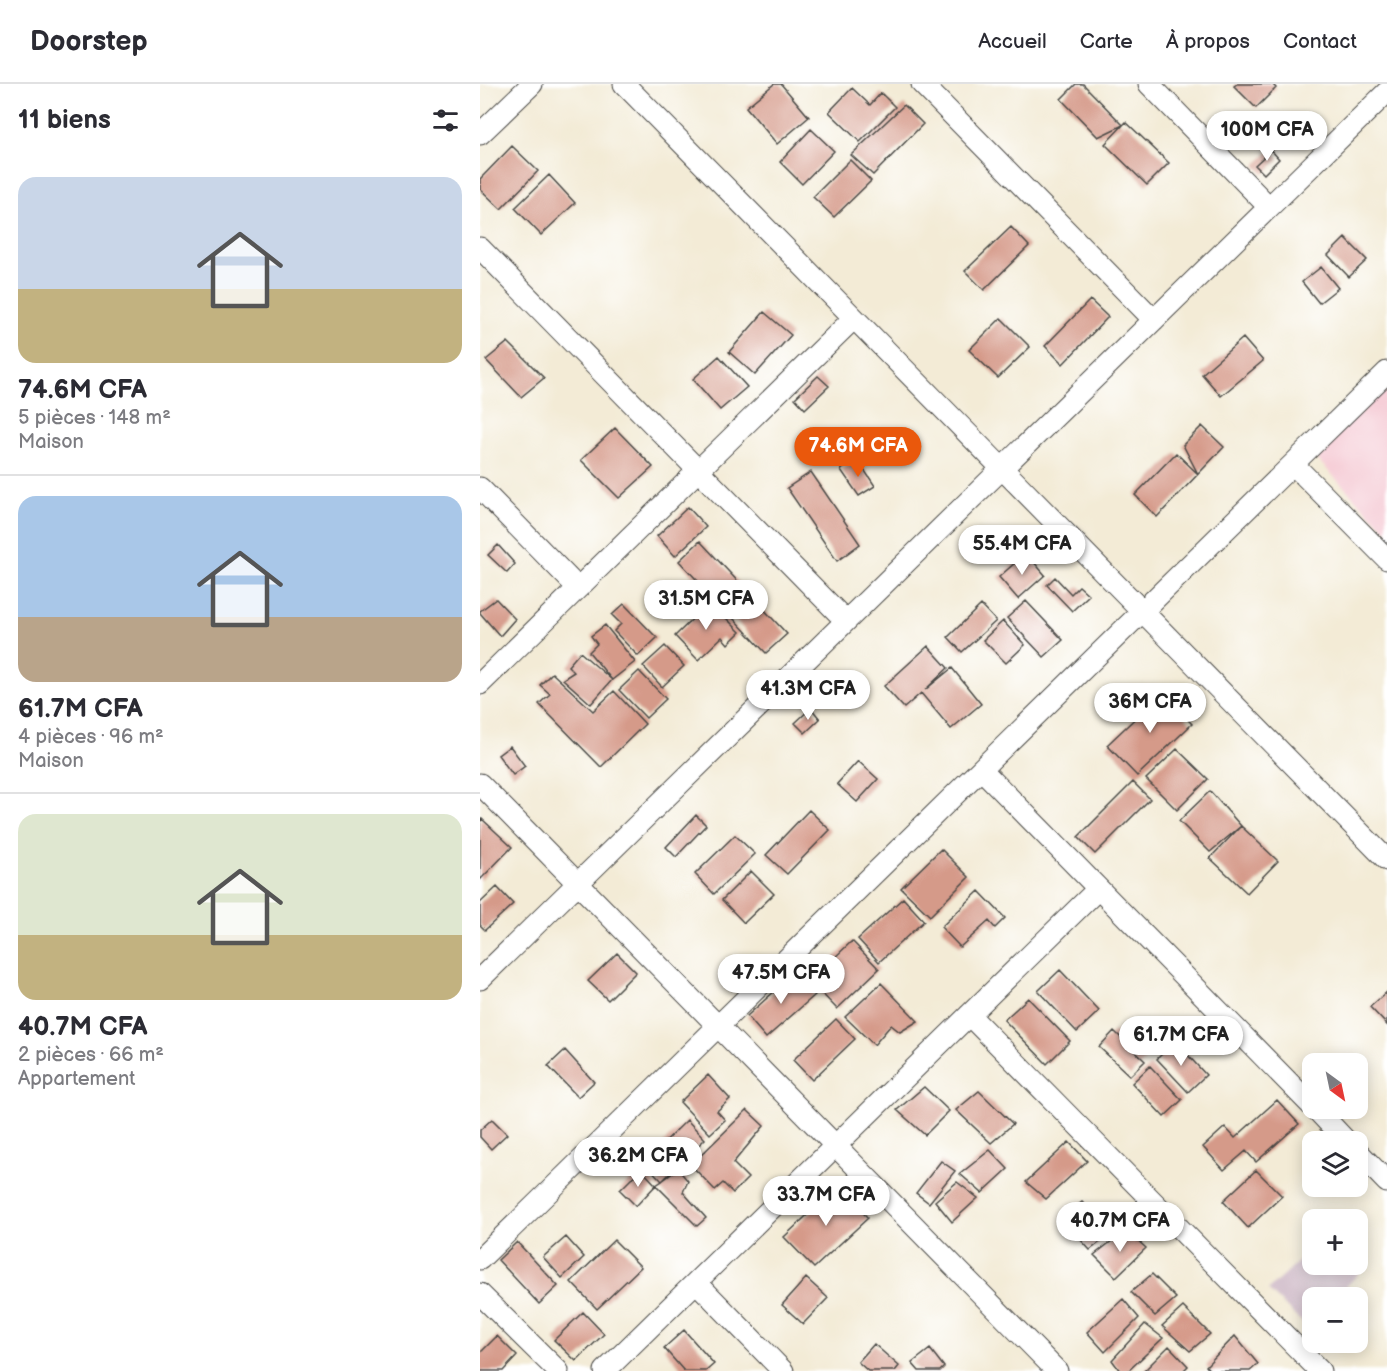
<!DOCTYPE html>
<html lang="fr">
<head>
<meta charset="utf-8">
<style>
	:root { --surface:#fff; --page:#f7f7f7; --text:#2b2b33; --muted:#7c7c81; --line:#e1e1e2; --accent:#ea580c }
	body { margin:0; font-family:"Balsamiq Sans",sans-serif; background:var(--page); color:var(--text); height:100vh; display:flex; flex-direction:column; font-size:22px; white-space:nowrap }
	* { box-sizing:border-box; margin:0 }
	p { font-size:20px; color:var(--muted) }
	.icon { flex:none; width:33px; height:33px; fill:none; stroke:currentColor; stroke-width:2; stroke-linecap:round; stroke-linejoin:round }
	.map { position:relative; flex:1; overflow:hidden }
	.details { display:flex; flex-direction:column; background:var(--surface); width:480px }
	.details>* { flex:none }
	.needle { width:39px; rotate:147deg }
	.buttons { position:absolute; left:822px; top:969px; display:grid; gap:12px }
	.buttons a { display:grid; place-items:center; width:66px; height:66px; border-radius:12px; background:var(--surface); box-shadow:0 3px 15px #0003; font-size:30px }
	.price { position:absolute; translate:-50% -51px; padding:0 14px; border-radius:21px; background:#fff; color:#222; font-size:20px; line-height:39px; filter:drop-shadow(0 2px 3px #0008) }
	.price::after { content:''; position:absolute; left:50%; top:36px; width:18px; height:14px; margin-left:-9px; background:inherit; clip-path:polygon(0 0,100% 0,50% 100%) }
	.price.selected { background:var(--accent); color:#fff }
	ul { padding:0; list-style:none }
	li { display:grid; align-content:center; gap:12px; height:318px; padding:0 18px }
	li+li { border-top:2px solid var(--line) }
	li span { display:grid; place-items:center; height:186px; border-radius:18px; color:#555 }
	li>.icon { margin-inline-start:auto }
	span .icon { width:108px; height:108px; fill:#fffc; stroke-width:1 }
	li b { font-size:26px }
	h2 { display:flex; justify-content:space-between; align-items:center; height:72px; padding:0 18px; font-size:26px }
	header { display:flex; align-items:center; gap:36px; box-sizing:border-box; height:84px; padding:0 30px; background:var(--surface); border-bottom:2px solid var(--line) }
	header strong { font-size:28px }
	nav { display:flex; gap:33px; margin-inline-start:auto; font-size:21px }
	main { display:flex; flex:1; min-height:0 }
	.map>svg:first-child { display:block }
</style>
</head>
<body>
<header>
<strong>Doorstep</strong>
<nav><a>Accueil</a><a>Carte</a><a>À propos</a><a>Contact</a></nav>
</header>
<main>
<section class="details">
<h2>11 biens<svg class="icon" aria-label="filters" viewBox="0 0 24 24"><path d="M4 7h16M4 17h16"/><circle cx="9" cy="7" r="2"/><circle cx="15" cy="17" r="2"/></svg></h2>
<ul>
<li><span style="background:linear-gradient(#c9d6e8 60%,#c2b280 0)"><svg class="icon" aria-label="home" viewBox="0 0 24 24"><path d="M3 11l9-7 9 7M6 9v11h12V9"/></svg></span><div><b>74.6M CFA</b><p>5 pièces · 148 m²</p><p>Maison</p></div></li>
<li><span style="background:linear-gradient(#a9c7e8 65%,#b9a48a 0)"><svg class="icon" aria-label="home" viewBox="0 0 24 24"><path d="M3 11l9-7 9 7M6 9v11h12V9"/></svg></span><div><b>61.7M CFA</b><p>4 pièces · 96 m²</p><p>Maison</p></div></li>
<li><span style="background:linear-gradient(#dfe7d0 65%,#c2b280 0)"><svg class="icon" aria-label="home" viewBox="0 0 24 24"><path d="M3 11l9-7 9 7M6 9v11h12V9"/></svg></span><div><b>40.7M CFA</b><p>2 pièces · 66 m²</p><p>Appartement</p></div></li>
</ul>
</section>
<div class="map">
<svg width="907" height="1287" viewBox="0 0 907 1287">
	<rect width="100%" height="100%" fill="#fff"/>
	<filter id="ink" filterUnits="userSpaceOnUse"><feTurbulence type="fractalNoise" baseFrequency=".0167" numOctaves="2"/><feDisplacementMap in="SourceGraphic" scale="12" xChannelSelector="R" yChannelSelector="G"/><feConvolveMatrix kernelMatrix="1 2 1 2 8 2 1 2 1" color-interpolation-filters="sRGB"/></filter>
	<filter id="wash" filterUnits="userSpaceOnUse"><feTurbulence type="fractalNoise" baseFrequency=".008" numOctaves="4" result="noise"/><feDisplacementMap in="SourceGraphic" scale="24" xChannelSelector="R" yChannelSelector="G"/><feGaussianBlur stdDeviation="1.35" result="paint"/><feColorMatrix in="noise" values="0 0 0 0 0 0 0 0 0 0 0 0 0 0 0 0 0 1.4 0 .05"/><feComposite in="paint" operator="in"/></filter>
	<g filter="url(#wash)">
		<rect width="100%" height="100%" fill="#f3ebd6"/>
		<path fill="#f6cfd8" d="M 907,297 L 907,447 L 832,370 Z"/>
		<path fill="#d1bdca" d="M 832,1165 L 832,1180 L 871,1181 L 879,1189 L 856,1213 L 832,1214 L 832,1239 L 828,1244 L 788,1206 Z"/>
		<g id="blocks">
			<path fill="#d59a89" d="M 294,0 L 301,0 L 329,33 L 297,60 L 266,23 Z
				M 596,0 L 603,0 L 643,41 L 618,53 L 581,15 Z
				M 757,0 L 792,0 L 796,4 L 776,24 L 754,2 Z
				M 372,4 L 390,21 L 401,9 L 415,23 L 380,58 L 349,28 Z
				M 424,21 L 443,40 L 393,91 L 371,71 Z
				M 646,38 L 689,79 L 667,101 L 625,60 Z
				M 331,45 L 354,67 L 322,100 L 300,78 Z
				M 32,62 L 58,87 L 21,125 L 0,105 L 0,95 Z
				M 791,66 L 799,75 L 784,90 L 775,81 Z
				M 370,76 L 391,97 L 354,133 L 333,113 Z
				M 69,91 L 95,119 L 61,151 L 35,124 Z
				M 531,143 L 549,162 L 504,206 L 485,187 Z
				M 865,154 L 887,176 L 869,193 L 848,171 Z
				M 841,183 L 858,204 L 839,219 L 822,198 Z
				M 610,216 L 628,233 L 583,280 L 565,262 Z
				M 284,228 L 311,251 L 275,291 L 249,268 Z
				M 521,234 L 550,263 L 518,294 L 489,266 Z
				M 763,254 L 783,277 L 741,312 L 722,290 Z
				M 28,258 L 64,294 L 41,313 L 6,276 Z
				M 239,272 L 267,303 L 240,326 L 213,295 Z
				M 338,292 L 349,302 L 325,325 L 315,314 Z
				M 722,342 L 744,363 L 677,433 L 655,411 L 696,369 L 718,390 L 703,361 Z
				M 135,344 L 173,383 L 139,414 L 101,376 Z
				M 377,375 L 395,402 L 379,412 L 361,386 Z
				M 331,388 L 380,460 L 357,477 L 307,404 Z
				M 208,423 L 226,443 L 195,472 L 177,452 Z
				M 220,457 L 307,550 L 286,569 L 199,477 Z
				M 18,461 L 35,480 L 27,489 L 8,471 Z
				M 546,469 L 565,491 L 538,515 L 519,493 Z
				M 575,493 L 591,510 L 599,502 L 609,511 L 592,527 L 567,501 Z
				M 16,515 L 35,535 L 20,552 L 0,529 L 0,527 Z
				M 546,517 L 583,556 L 564,573 L 527,534 Z
				M 230,518 L 260,548 L 248,560 L 242,553 L 218,576 L 195,552 Z
				M 144,520 L 177,554 L 158,572 L 134,547 L 141,540 L 132,531 Z
				M 501,521 L 516,537 L 482,568 L 468,553 Z
				M 523,537 L 545,561 L 526,579 L 503,556 Z
				M 125,541 L 155,578 L 132,596 L 111,620 L 83,595 L 94,588 L 88,582 L 100,568 L 132,596 L 109,568 L 117,560 L 111,552 Z
				M 185,562 L 204,582 L 182,603 L 163,582 Z
				M 448,562 L 468,584 L 445,606 L 472,584 L 501,620 L 471,645 L 441,609 L 424,624 L 404,602 Z
				M 159,587 L 186,615 L 166,634 L 139,606 Z
				M 72,589 L 113,627 L 134,607 L 165,640 L 121,683 L 59,620 L 70,610 L 60,601 Z
				M 682,609 L 712,640 L 657,692 L 627,661 Z
				M 331,624 L 340,635 L 325,649 L 315,639 Z
				M 30,662 L 45,682 L 33,691 L 18,671 Z
				M 697,665 L 728,695 L 697,726 L 666,695 Z
				M 378,677 L 398,695 L 377,718 L 357,700 Z
				M 653,698 L 670,715 L 615,770 L 598,753 Z
				M 730,707 L 761,742 L 730,768 L 699,737 Z
				M 329,726 L 350,746 L 307,790 L 286,771 Z
				M 216,731 L 226,741 L 196,773 L 186,763 Z
				M 2,735 L 32,763 L 0,796 L 0,738 Z
				M 761,742 L 798,777 L 767,809 L 730,774 Z
				M 255,751 L 275,770 L 234,810 L 215,790 Z
				M 461,765 L 489,793 L 450,832 L 421,804 Z
				M 271,787 L 294,810 L 264,839 L 242,816 Z
				M 17,803 L 33,820 L 5,846 L 0,841 L 0,819 Z
				M 499,807 L 525,834 L 515,844 L 509,837 L 480,863 L 461,843 Z
				M 423,814 L 444,837 L 399,878 L 378,855 Z
				M 372,857 L 399,885 L 357,925 L 330,897 Z
				M 137,869 L 156,888 L 128,916 L 108,897 Z
				M 580,886 L 619,927 L 597,948 L 558,907 Z
				M 315,889 L 335,911 L 286,954 L 267,932 Z
				M 401,899 L 438,937 L 420,948 L 411,941 L 394,961 L 365,933 Z
				M 907,908 L 907,941 L 890,923 Z
				M 548,914 L 590,957 L 567,980 L 524,936 Z
				M 356,935 L 375,955 L 332,996 L 313,976 Z
				M 634,947 L 665,977 L 650,992 L 619,963 Z
				M 695,957 L 726,991 L 708,1008 L 677,975 Z
				M 85,966 L 114,998 L 98,1013 L 68,982 Z
				M 670,982 L 702,1016 L 684,1033 L 652,999 Z
				M 228,991 L 250,1015 L 237,1027 L 245,1036 L 230,1050 L 200,1018 Z
				M 444,1003 L 469,1027 L 445,1051 L 417,1026 Z
				M 499,1007 L 533,1040 L 511,1059 L 476,1026 Z
				M 797,1016 L 819,1040 L 776,1078 L 766,1067 L 744,1086 L 723,1063 L 745,1043 L 755,1054 Z
				M 267,1026 L 284,1042 L 253,1079 L 268,1094 L 253,1109 L 243,1099 L 235,1106 L 211,1081 Z
				M 12,1035 L 27,1050 L 11,1065 L 0,1053 L 0,1046 Z
				M 207,1036 L 225,1055 L 182,1097 L 198,1085 L 208,1097 L 203,1108 L 226,1134 L 217,1142 L 176,1101 L 182,1097 L 164,1078 Z
				M 589,1058 L 607,1077 L 566,1115 L 546,1098 Z
				M 510,1066 L 528,1085 L 502,1109 L 480,1090 Z
				M 461,1077 L 475,1087 L 449,1119 L 436,1109 Z
				M 161,1085 L 176,1101 L 156,1122 L 140,1106 Z
				M 776,1086 L 802,1112 L 768,1144 L 743,1117 Z
				M 477,1098 L 498,1114 L 472,1138 L 455,1117 Z
				M 358,1102 L 388,1134 L 334,1184 L 304,1153 Z
				M 602,1118 L 632,1149 L 610,1166 L 581,1134 Z
				M 646,1146 L 666,1164 L 636,1193 L 614,1171 Z
				M 86,1153 L 104,1173 L 82,1194 L 63,1173 Z
				M 134,1156 L 161,1183 L 117,1225 L 91,1198 Z
				M 37,1158 L 78,1202 L 59,1220 L 18,1176 Z
				M 672,1190 L 696,1214 L 675,1232 L 651,1208 Z
				M 326,1194 L 348,1214 L 323,1240 L 302,1221 Z
				M 643,1215 L 659,1234 L 625,1268 L 607,1248 Z
				M 703,1223 L 730,1250 L 710,1267 L 682,1242 Z
				M 103,1228 L 124,1250 L 96,1277 L 74,1256 Z
				M 665,1240 L 683,1254 L 648,1287 L 640,1287 L 632,1276 Z
				M 204,1246 L 234,1280 L 226,1287 L 204,1287 L 184,1264 Z
				M 17,1252 L 37,1272 L 23,1287 L 0,1287 L 0,1269 Z
				M 755,1252 L 778,1280 L 770,1287 L 730,1287 L 726,1282 Z
				M 394,1260 L 419,1282 L 415,1287 L 388,1287 L 378,1278 Z
				M 689,1262 L 708,1282 L 703,1287 L 664,1287 Z
				M 450,1265 L 464,1283 L 460,1287 L 439,1287 L 432,1279 Z"/>
		</g>
	</g>
	<g filter="url(#ink)">
		<use href="#blocks" fill-opacity="0" stroke="#494845" stroke-width="1.5"/>
		<g fill="none" stroke-linecap="round" stroke-linejoin="round">
			<g stroke="#494845" stroke-width="23">
				<path id="street" d="M 144,0 L 907,776
					M 442,0 L 674,236
					M 669,0 L 789,123
					M 0,50 L 52,0
					M 0,164 L 366,537
					M 813,380 L 907,475
					M 0,404 L 98,504
					M 0,600 L 374,234
					M 501,685 L 832,1022
					M 0,700 L 577,1287
					M 0,895 L 907,8
					M 489,931 L 840,1287
					M 835,1024 L 867,1058
					M 878,1068 L 907,1098
					M 0,1175 L 907,288
					M 216,1198 L 303,1287
					M 0,1210 L 78,1287
					M 125,1287 L 618,805"/>
			</g>
			<use href="#street" stroke="#fff" stroke-width="21"/>
		</g>
	</g>
</svg>
<div class="buttons">
<a><svg class="needle" viewBox="-14 -14 28 28"><path d="M0-13l5 13h-10z" fill="#e53935"/><path d="M0 13l5-13h-10z" fill="#7c7c81"/></svg></a>
<a><svg class="icon" aria-label="layers" viewBox="0 0 24 24"><path d="M12 4l9 5-9 5-9-5zM3 14l9 5 9-5"/></svg></a>
<a>+</a>
<a>−</a>
</div>
<b class="price" style="left:787px;top:78px">100M CFA</b>
<b class="price selected" style="left:378px;top:394px">74.6M CFA</b>
<b class="price" style="left:542px;top:492px">55.4M CFA</b>
<b class="price" style="left:226px;top:547px">31.5M CFA</b>
<b class="price" style="left:328px;top:637px">41.3M CFA</b>
<b class="price" style="left:670px;top:650px">36M CFA</b>
<b class="price" style="left:301px;top:921px">47.5M CFA</b>
<b class="price" style="left:701px;top:983px">61.7M CFA</b>
<b class="price" style="left:158px;top:1104px">36.2M CFA</b>
<b class="price" style="left:346px;top:1143px">33.7M CFA</b>
<b class="price" style="left:640px;top:1169px">40.7M CFA</b>
</div>
</main>
</body>
</html>
